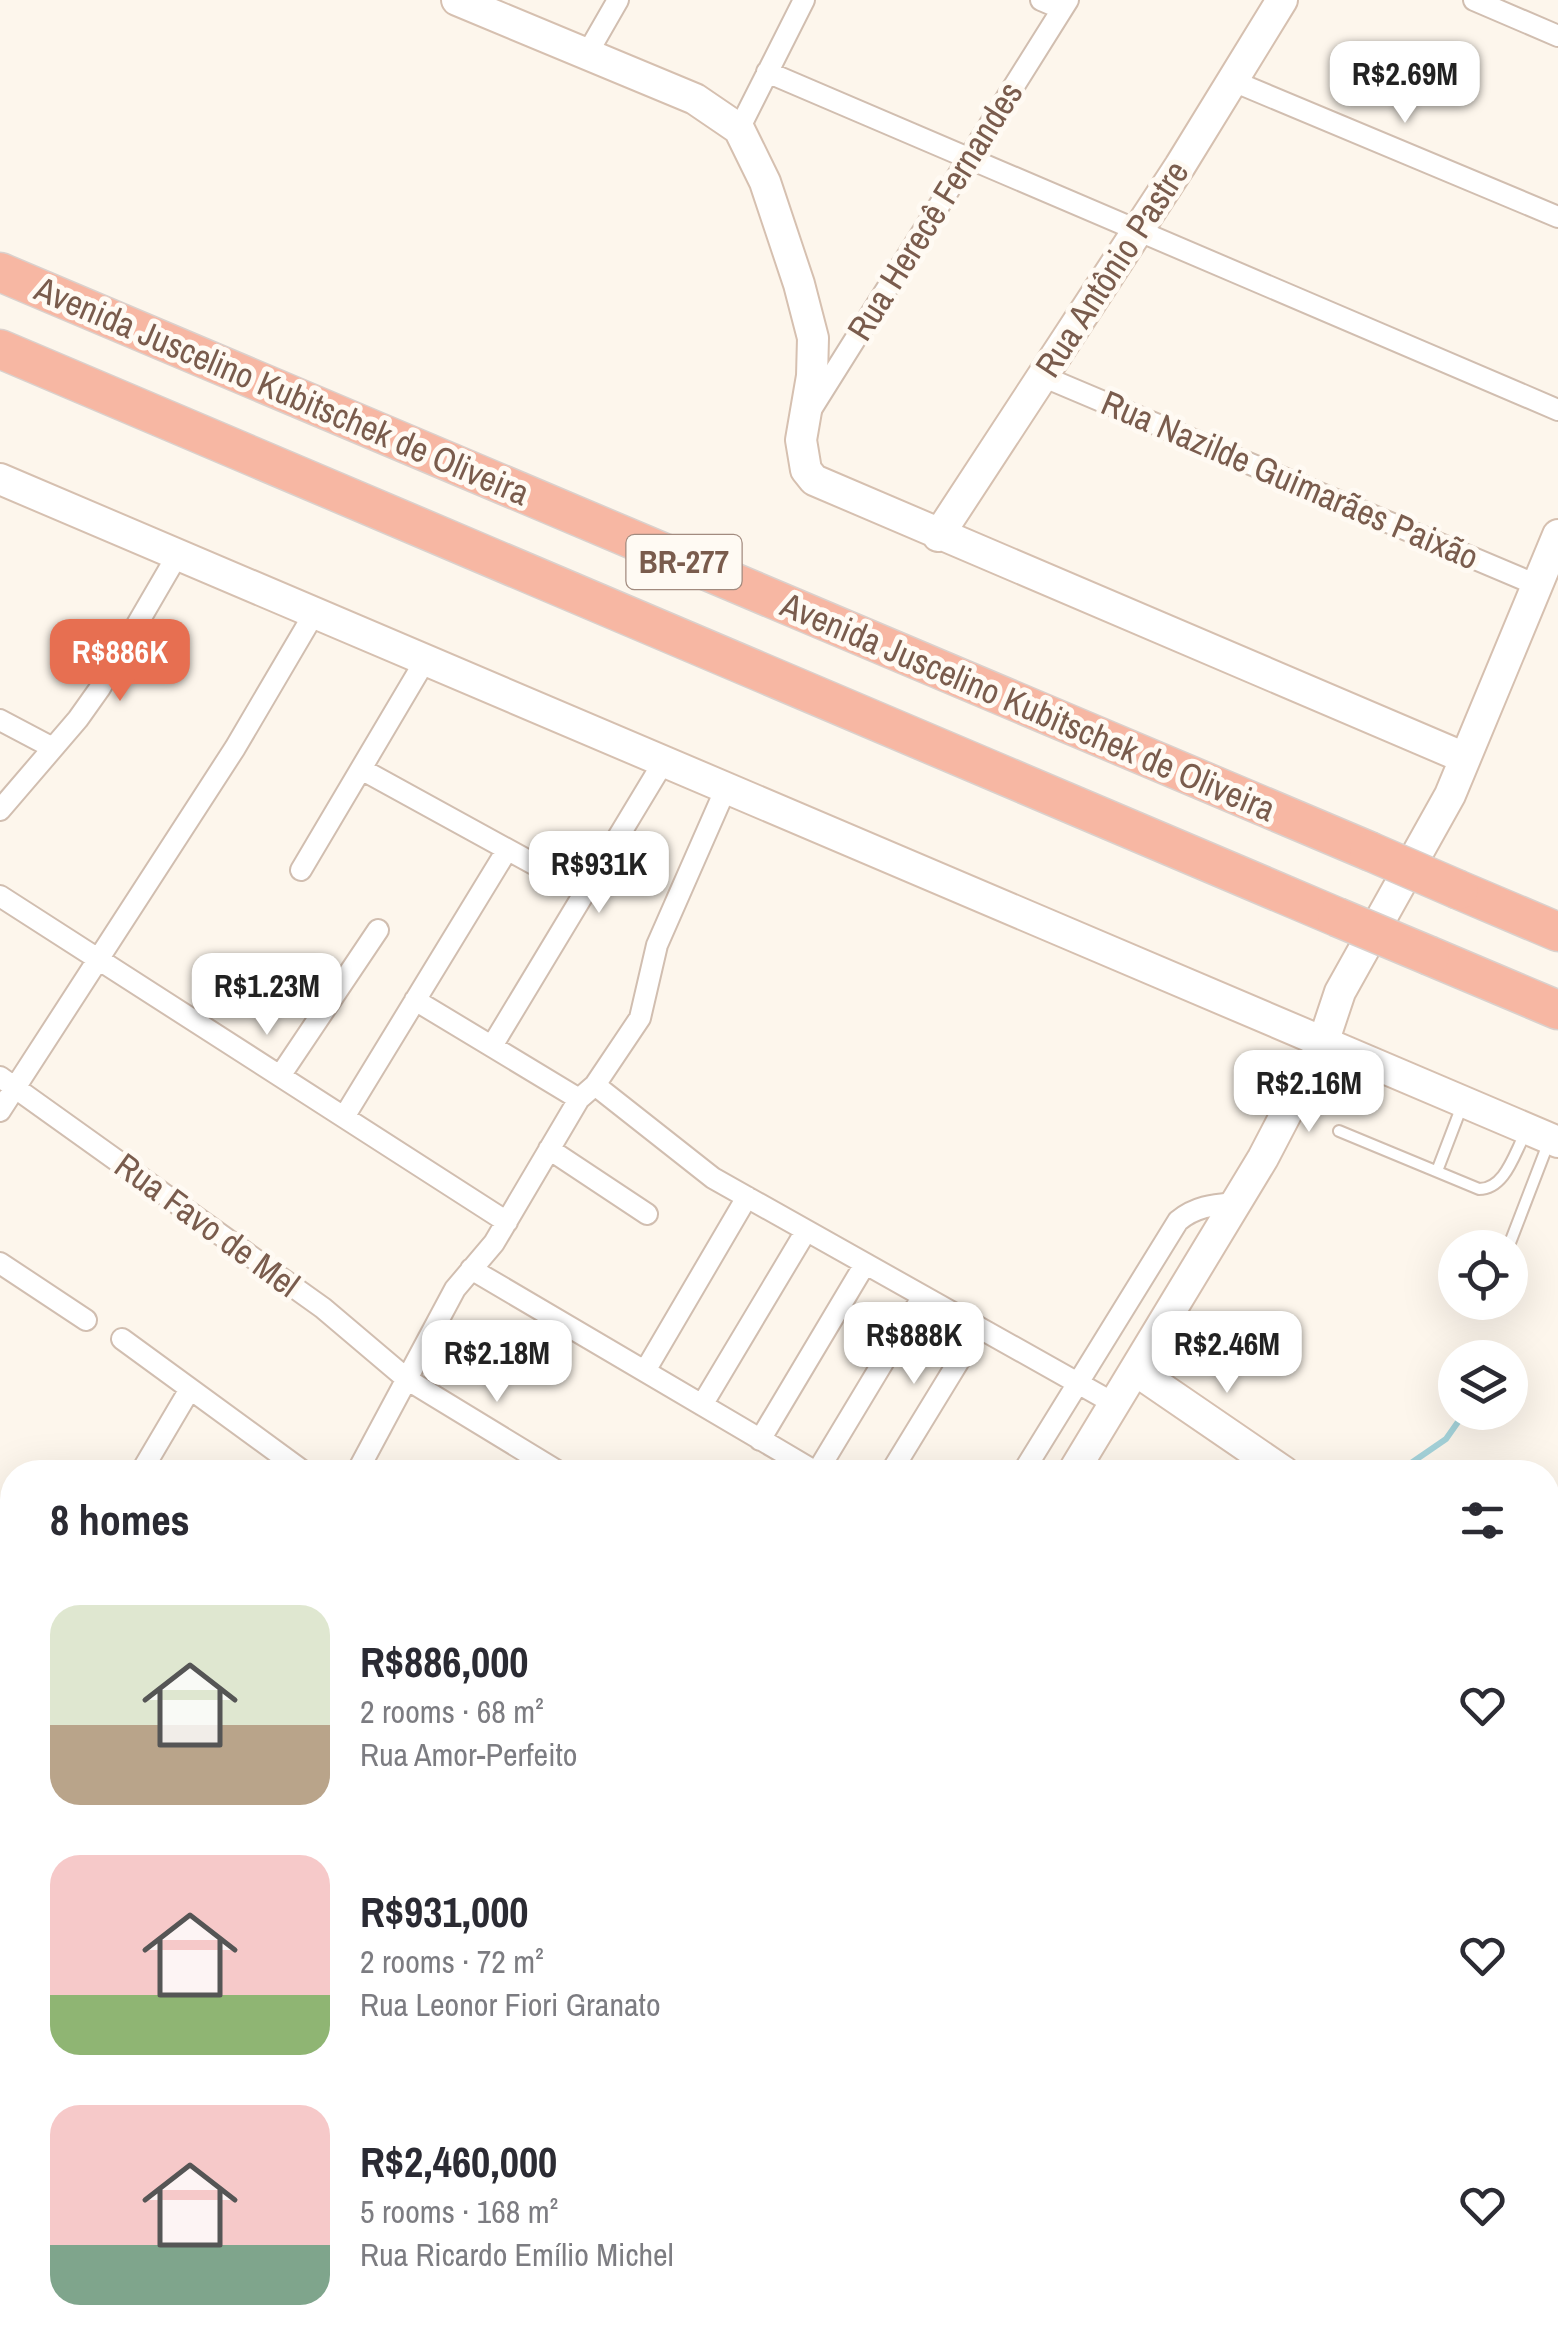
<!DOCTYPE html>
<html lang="en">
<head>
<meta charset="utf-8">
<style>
	:root { --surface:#fff; --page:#f7f7f7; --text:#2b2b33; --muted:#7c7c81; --accent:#e76f51 }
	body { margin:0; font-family:"Archivo Narrow",sans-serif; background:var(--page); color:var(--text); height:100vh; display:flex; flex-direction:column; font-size:38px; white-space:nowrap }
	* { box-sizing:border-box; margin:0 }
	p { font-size:32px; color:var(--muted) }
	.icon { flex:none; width:55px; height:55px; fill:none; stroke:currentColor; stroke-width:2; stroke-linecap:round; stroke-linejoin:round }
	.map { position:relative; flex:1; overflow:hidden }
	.panel { position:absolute; left:0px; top:1460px; width:1560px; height:890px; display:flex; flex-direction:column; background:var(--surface); border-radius:40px 40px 0 0; box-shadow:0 10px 40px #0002 }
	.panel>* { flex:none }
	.controls { position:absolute; left:1438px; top:1230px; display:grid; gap:20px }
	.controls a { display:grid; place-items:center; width:90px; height:90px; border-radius:50%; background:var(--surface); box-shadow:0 10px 40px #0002; font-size:50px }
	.price { position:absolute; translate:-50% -85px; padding:0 22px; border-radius:20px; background:#fff; color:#222; font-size:32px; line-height:65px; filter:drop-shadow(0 2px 5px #0008) }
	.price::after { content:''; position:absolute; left:50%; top:60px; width:30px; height:22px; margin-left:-15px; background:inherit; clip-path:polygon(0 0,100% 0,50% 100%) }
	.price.active { background:var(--accent); color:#fff }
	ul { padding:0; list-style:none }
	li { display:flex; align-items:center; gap:30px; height:250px; padding:0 50px }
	li span { display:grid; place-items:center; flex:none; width:280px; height:200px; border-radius:30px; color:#555 }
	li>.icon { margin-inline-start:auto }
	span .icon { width:120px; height:120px; fill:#fffc; stroke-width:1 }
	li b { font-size:42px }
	h2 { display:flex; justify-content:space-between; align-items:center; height:120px; padding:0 50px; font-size:42px }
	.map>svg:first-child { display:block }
</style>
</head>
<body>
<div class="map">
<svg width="1558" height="2350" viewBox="0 0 1558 2350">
	<rect width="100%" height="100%" fill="#fdf6ec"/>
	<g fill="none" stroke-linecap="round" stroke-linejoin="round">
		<path stroke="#a5d3da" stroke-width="6" d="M 1398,1472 L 1446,1439 L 1465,1412"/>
		<g stroke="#d1beb0" stroke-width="14">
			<path id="lane" d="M 1339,1131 L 1479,1189 C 1505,1189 1514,1154 1525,1134
				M 1437,1171 L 1463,1103
				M 1508,1248 L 1548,1144"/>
		</g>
		<g stroke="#d1beb0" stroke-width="24">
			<path id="street" d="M 1041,0 L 1062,9
				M 1474,0 L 1558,36
				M 587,54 L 618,0
				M 767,72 L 1558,410
				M 1233,81 L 1558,217
				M 739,129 L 804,0
				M 1042,376 L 1537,585
				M 812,408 L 1068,0
				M 0,720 L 53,748
				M 361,769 L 585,892
				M 0,810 L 78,719 L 100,688 L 178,554
				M 301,870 L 426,659
				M 0,896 L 507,1222
				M 415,1000 L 579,1099
				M 492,1046 L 664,761
				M 280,1076 L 378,930
				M 0,1077 L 323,1308 L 408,1380 L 559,1472
				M 595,1085 L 713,1178 L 1115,1404
				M 0,1111 L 235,748 L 315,612
				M 344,1117 L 507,850
				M 549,1149 L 647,1214
				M 0,1263 L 86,1320
				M 471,1269 L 816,1472
				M 122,1339 L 304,1472
				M 645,1371 L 747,1197
				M 702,1405 L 806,1231
				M 760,1440 L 865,1264
				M 141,1472 L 190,1389
				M 357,1472 L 455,1289 L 494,1243 L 579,1099 L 595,1085 L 640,1018 L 657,945 L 726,788
				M 817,1472 L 923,1296
				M 891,1472 L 979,1328
				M 1023,1472 L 1178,1221 C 1196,1206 1214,1205 1236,1203
				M 0,1637 L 12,1645
				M 1548,1802 L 1558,1809
				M 1548,1950 L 1558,1931
				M 0,2004 L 12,1986
				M 1548,2015 L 1558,2021
				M 1548,2167 L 1558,2173
				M 0,2308 L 12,2289
				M 1548,2329 L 1558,2335
				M 1255,2338 L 1278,2350
				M 170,2350 L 178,2338
				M 368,2350 L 377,2338
				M 562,2350 L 567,2338
				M 1111,2350 L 1113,2338"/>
		</g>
		<g stroke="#d6c0b0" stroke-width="34">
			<path id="secondary" d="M 457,0 L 695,99 L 739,129 L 765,182 L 799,284 L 813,338 L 812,376 L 801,440 L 806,470 L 814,480 L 1465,758
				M 0,479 L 1558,1142
				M 938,536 L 1180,166 L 1282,0
				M 1135,1370 L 1284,1472
				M 1073,1472 L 1263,1158 L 1323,1043 L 1340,992 L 1450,795 L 1558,535
				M 1548,1655 L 1558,1662
				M 0,1806 L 12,1814
				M 803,2338 L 822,2350"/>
		</g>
		<g stroke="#dad1cd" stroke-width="41">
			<path id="highway" d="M 0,272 L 1369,851
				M 0,349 L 1337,917
				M 1459,890 L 1558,932
				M 1430,956 L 1558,1010"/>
		</g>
		<use href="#lane" stroke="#fff" stroke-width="10"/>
		<use href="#street" stroke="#fff" stroke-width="20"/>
		<use href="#secondary" stroke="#fff" stroke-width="30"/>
		<use href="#highway" stroke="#f7b7a3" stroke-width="38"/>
		<g stroke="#dad1cd" stroke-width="41" stroke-linecap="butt">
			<path id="highway-bridge" d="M 1369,851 L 1459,890
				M 1337,917 L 1430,956"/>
		</g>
		<use href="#highway-bridge" stroke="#f7b7a3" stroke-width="38"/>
	</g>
	<g text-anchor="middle" stroke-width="10" stroke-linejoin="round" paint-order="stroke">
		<rect fill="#fffaf3" stroke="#a28b7f" stroke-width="2.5" x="626.5" y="535" width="115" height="54" rx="8"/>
		<g font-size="32" font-weight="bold" fill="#7a5c4d">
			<text x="684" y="573">BR-277</text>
		</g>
		<g font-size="35" fill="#7a5c4d" stroke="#fffaf3">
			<text transform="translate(935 211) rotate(-58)" y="12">Rua Herecê Fernandes</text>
			<text transform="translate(1112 269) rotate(-57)" y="12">Rua Antônio Pastre</text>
			<text transform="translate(282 391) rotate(23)" y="12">Avenida Juscelino Kubitschek de Oliveira</text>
			<text transform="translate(1290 480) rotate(23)" y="12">Rua Nazilde Guimarães Paixão</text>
			<text transform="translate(1028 707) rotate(23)" y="12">Avenida Juscelino Kubitschek de Oliveira</text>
			<text transform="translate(207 1225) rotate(36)" y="12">Rua Favo de Mel</text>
		</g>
	</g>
</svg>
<div class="controls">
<a><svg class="icon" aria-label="locate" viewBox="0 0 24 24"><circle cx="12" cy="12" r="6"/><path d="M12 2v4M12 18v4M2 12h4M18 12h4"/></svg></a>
<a><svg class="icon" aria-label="layers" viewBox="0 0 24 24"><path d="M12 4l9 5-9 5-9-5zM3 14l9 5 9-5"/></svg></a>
</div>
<b class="price" style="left:1405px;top:126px">R$2.69M</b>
<b class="price active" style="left:120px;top:704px">R$886K</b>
<b class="price" style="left:599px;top:916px">R$931K</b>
<b class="price" style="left:267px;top:1038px">R$1.23M</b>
<b class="price" style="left:1309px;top:1135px">R$2.16M</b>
<b class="price" style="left:914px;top:1387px">R$888K</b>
<b class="price" style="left:1227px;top:1396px">R$2.46M</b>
<b class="price" style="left:497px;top:1405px">R$2.18M</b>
<section class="panel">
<h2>8 homes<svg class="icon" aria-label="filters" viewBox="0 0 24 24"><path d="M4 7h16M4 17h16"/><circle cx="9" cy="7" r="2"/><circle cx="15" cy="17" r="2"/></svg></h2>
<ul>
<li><span style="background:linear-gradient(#dfe7d0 60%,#b9a48a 0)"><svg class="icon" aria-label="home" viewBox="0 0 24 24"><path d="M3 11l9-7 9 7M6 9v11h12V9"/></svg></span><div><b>R$886,000</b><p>2 rooms · 68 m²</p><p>Rua Amor-Perfeito</p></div><svg class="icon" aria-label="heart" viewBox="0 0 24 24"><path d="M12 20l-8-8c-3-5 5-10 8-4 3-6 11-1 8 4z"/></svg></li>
<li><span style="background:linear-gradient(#f6c9c9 70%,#8fb573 0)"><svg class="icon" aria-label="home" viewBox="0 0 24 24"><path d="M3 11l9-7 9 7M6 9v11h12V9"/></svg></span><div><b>R$931,000</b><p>2 rooms · 72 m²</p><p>Rua Leonor Fiori Granato</p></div><svg class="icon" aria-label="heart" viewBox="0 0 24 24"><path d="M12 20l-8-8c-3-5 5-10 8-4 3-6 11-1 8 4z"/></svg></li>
<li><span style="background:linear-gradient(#f6c9c9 70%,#7fa58c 0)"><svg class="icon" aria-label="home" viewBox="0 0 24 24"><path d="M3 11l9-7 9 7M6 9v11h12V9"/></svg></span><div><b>R$2,460,000</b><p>5 rooms · 168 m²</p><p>Rua Ricardo Emílio Michel</p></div><svg class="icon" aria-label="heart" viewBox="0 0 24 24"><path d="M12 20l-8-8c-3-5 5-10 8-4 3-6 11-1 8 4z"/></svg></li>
</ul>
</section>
</div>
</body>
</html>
